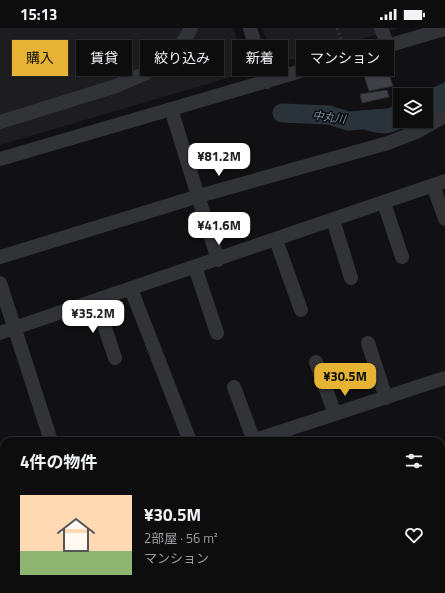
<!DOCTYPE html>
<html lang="ja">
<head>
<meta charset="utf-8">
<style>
	:root { --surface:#0d0d0e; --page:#1b1b1c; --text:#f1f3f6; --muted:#9a9c9e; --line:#2d2d2e; --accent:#e7b335 }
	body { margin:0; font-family:"Titillium Web","Noto Sans JP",sans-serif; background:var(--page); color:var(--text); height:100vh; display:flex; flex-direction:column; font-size:15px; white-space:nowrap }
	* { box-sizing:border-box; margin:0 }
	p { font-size:13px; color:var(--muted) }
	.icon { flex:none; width:22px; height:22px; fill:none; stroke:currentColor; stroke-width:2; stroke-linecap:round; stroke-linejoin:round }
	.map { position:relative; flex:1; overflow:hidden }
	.drawer { position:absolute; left:0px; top:409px; width:445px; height:156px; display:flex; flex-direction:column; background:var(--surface); border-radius:12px 12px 0 0; box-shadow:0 1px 3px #0004,0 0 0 1px var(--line) }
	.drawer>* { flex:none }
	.banner { position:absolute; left:12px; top:12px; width:421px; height:36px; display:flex; gap:8px }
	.fabs { position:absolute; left:393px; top:60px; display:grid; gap:8px }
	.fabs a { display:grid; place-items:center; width:40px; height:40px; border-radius:0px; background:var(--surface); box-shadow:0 1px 3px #0004,0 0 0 1px var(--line); font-size:20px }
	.price { position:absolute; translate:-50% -34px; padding:0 9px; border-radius:8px; background:#fff; color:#222; font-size:13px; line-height:26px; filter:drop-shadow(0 1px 2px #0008) }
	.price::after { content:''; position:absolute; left:50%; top:24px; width:12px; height:9px; margin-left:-6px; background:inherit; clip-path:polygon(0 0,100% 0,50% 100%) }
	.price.selected { background:var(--accent); color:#111 }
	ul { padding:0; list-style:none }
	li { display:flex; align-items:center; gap:12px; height:100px; padding:0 20px }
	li+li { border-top:1px solid var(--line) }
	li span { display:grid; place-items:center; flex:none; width:112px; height:80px; border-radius:0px; color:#555 }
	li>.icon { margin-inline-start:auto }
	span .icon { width:48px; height:48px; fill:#fffc; stroke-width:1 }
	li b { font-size:17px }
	h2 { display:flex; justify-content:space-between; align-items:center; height:48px; padding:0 20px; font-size:17px }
	.tag { padding:0 14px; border-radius:0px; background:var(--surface); box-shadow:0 1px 3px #0004,0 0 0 1px var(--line); font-size:14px; line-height:36px }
	.tag.selected { background:var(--accent); color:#111 }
	.status { display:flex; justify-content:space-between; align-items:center; height:28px; padding:0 20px; background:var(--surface); direction:ltr }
	.status svg { height:11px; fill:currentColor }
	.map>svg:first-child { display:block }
</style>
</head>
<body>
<div class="status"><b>15:13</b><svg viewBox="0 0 49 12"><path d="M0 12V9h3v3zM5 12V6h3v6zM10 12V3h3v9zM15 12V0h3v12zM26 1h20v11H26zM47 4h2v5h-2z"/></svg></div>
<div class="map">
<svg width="445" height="565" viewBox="0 0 445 565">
	<rect width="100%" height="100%" fill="#111113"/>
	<path fill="#1d1d20" d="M 0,0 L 233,0 L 248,44 L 0,117 Z
		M 262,0 L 399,0 L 276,36 Z"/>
	<path fill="#2b333a" d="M 445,54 L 445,81 L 426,90 L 426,67 L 418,67 Z
		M 400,75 L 400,93 L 419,93 C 410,97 402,101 393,104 C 376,109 357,99 343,91 L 382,83 Z"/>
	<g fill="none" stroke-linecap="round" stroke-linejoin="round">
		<path stroke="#2b333a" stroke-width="19" d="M 282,85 L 329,87 L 348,93 L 400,89"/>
	</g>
	<path fill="#404146" stroke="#2b2b2f" d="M 385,34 L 393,58 L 369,63 L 362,41 Z
		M 387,62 L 389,69 L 362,75 L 360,66 Z"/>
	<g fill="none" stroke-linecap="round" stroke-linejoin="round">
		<path stroke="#393a3e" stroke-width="2" stroke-dasharray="2 3" stroke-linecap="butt" d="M 337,0 L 343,18"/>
		<path stroke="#323337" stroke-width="14" d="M 250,0 L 267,54
			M 381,0 L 388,18
			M 171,81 L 218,232
			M 0,94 L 116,58 L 146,45 L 170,28 L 184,13 L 191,0
			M 0,131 L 445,1
			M 433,157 L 445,191
			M 384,175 L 402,229
			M 333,192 L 351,250
			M 276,212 L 301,282
			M 0,229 L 199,168 L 388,115 L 416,104 L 445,88
			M 195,239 L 217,305
			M 0,255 L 51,413
			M 131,261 L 190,413
			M 96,273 L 115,330
			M 0,305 L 445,153
			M 368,315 L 386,370
			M 316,334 L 335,386
			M 234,359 L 254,413
			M 252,413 L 445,350
			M 0,497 L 4,495
			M 0,532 L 4,530
			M 441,538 L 445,537
			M 241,561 L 242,565
			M 302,561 L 303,565
			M 94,565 L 102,562
			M 362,565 L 374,561"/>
	</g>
	<g text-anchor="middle" stroke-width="3" stroke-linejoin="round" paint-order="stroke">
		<g font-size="11" font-style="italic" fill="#7c93ac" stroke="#0c0c0e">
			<text transform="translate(329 89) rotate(8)" y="4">中丸川</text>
		</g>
	</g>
</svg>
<div class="fabs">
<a><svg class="icon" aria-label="layers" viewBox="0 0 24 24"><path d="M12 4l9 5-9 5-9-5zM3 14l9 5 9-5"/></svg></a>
</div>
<b class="price" style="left:219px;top:149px">¥81.2M</b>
<b class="price" style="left:219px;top:218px">¥41.6M</b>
<b class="price" style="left:93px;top:306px">¥35.2M</b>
<b class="price selected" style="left:345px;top:369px">¥30.5M</b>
<div class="banner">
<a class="tag selected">購入</a>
<a class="tag">賃貸</a>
<a class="tag">絞り込み</a>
<a class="tag">新着</a>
<a class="tag">マンション</a>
</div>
<section class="drawer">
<h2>4件の物件<svg class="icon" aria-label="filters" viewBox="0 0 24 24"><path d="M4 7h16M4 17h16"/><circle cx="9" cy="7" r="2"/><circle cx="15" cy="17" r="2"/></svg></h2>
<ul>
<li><span style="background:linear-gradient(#ffd9b3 70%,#8fb573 0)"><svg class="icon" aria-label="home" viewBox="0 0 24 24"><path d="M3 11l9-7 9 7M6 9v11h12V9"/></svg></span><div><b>¥30.5M</b><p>2部屋 · 56 m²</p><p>マンション</p></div><svg class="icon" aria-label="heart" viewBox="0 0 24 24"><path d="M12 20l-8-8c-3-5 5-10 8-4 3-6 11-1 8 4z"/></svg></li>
</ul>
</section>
</div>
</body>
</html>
